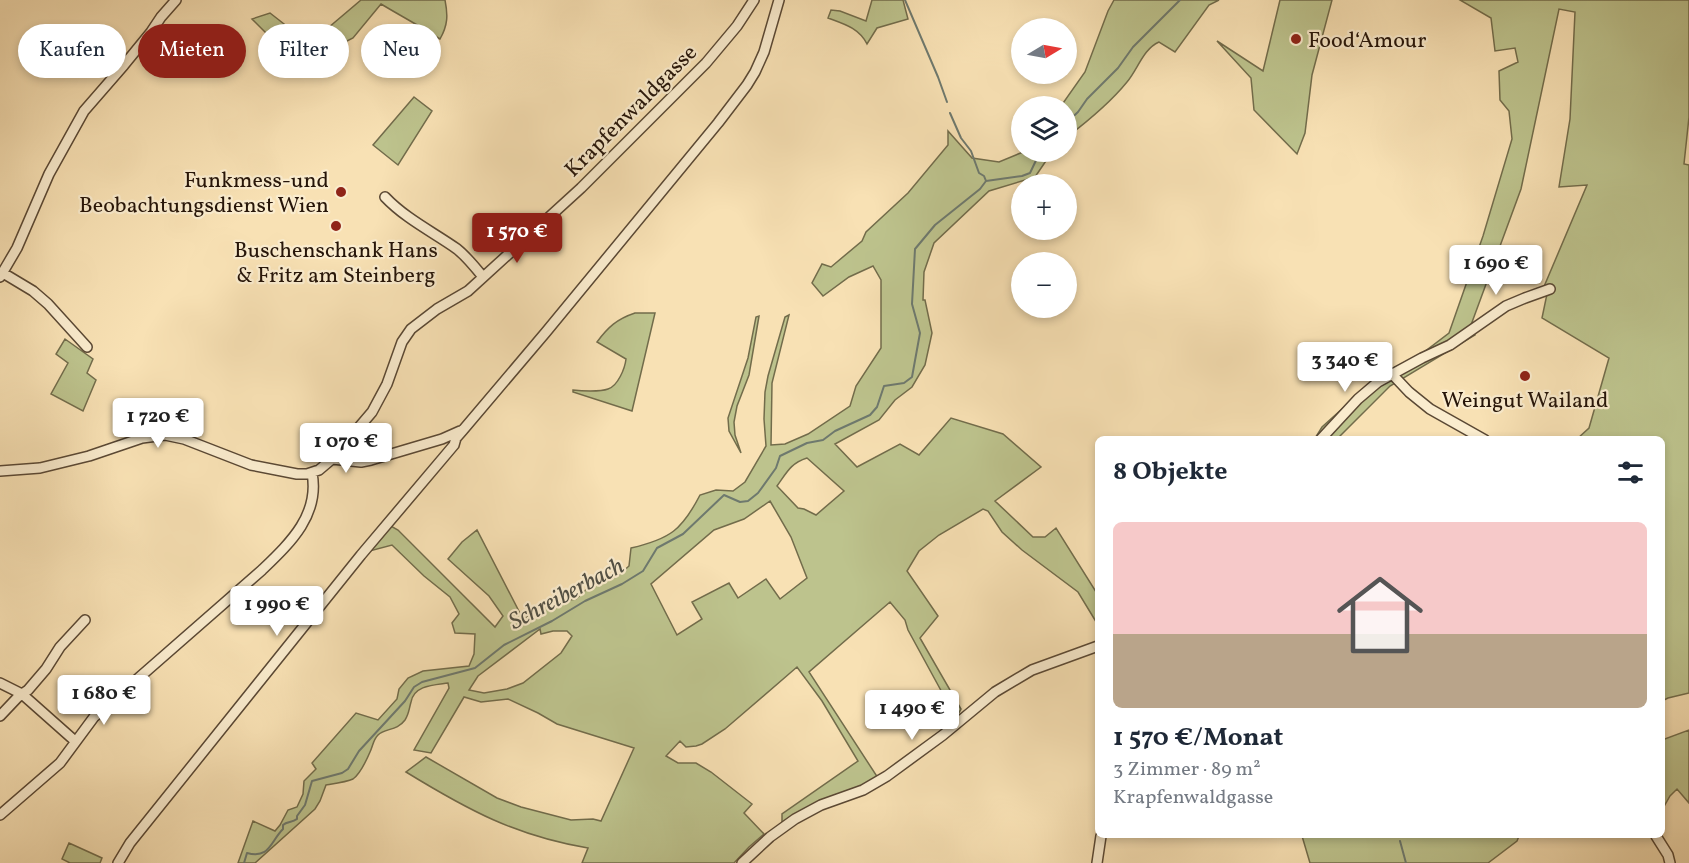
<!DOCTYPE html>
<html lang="de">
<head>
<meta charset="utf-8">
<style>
	:root { --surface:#fff; --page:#f6f6f7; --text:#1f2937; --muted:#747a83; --line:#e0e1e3; --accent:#8f2418 }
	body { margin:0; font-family:Vollkorn,serif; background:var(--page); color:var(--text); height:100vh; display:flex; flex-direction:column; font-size:22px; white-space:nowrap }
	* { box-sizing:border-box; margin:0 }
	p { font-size:20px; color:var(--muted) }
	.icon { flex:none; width:33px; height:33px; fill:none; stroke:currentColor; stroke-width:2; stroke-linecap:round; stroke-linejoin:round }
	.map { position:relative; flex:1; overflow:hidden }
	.details { position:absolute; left:1095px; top:436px; width:570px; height:402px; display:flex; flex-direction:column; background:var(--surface); border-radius:9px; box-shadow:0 3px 9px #0003 }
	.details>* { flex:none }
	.top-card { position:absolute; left:18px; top:24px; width:570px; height:54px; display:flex; gap:12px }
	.needle { width:39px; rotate:80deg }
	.fabs { position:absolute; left:1011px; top:18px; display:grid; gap:12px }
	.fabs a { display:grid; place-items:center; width:66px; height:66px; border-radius:50%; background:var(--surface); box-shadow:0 3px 9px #0003; font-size:30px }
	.price { position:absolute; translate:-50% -51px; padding:0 14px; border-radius:6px; background:#fff; color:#222; font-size:20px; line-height:39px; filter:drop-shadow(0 2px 3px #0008) }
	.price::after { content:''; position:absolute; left:50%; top:36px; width:18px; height:14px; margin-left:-9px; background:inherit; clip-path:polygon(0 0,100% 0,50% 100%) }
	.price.on { background:var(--accent); color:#fff }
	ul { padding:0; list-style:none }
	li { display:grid; align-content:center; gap:12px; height:318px; padding:0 18px }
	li+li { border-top:2px solid var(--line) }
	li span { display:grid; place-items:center; height:186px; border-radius:9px; color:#555 }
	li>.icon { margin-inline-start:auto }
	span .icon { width:108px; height:108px; fill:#fffc; stroke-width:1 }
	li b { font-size:26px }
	h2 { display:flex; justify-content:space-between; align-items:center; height:72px; padding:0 18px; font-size:26px }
	.pill { padding:0 21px; border-radius:27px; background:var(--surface); box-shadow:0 3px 9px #0003; font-size:21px; line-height:54px }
	.pill.on { background:var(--accent); color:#fff }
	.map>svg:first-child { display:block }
</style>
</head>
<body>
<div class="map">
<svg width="1689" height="863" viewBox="0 0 1689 863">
	<rect width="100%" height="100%" fill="#f8e1b4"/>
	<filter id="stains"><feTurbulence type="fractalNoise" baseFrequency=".00333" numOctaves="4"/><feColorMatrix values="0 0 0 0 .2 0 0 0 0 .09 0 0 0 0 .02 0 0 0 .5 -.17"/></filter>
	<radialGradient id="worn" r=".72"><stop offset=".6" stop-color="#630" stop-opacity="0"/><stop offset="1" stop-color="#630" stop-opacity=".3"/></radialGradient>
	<path fill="#bdc38d" stroke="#726c4b" stroke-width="1.5" fill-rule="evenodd" d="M 361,0 L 445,0 C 448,15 448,25 440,39 C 420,26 401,16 381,4 L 353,38 L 345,42 L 328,28 Z
		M 872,0 L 903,0 L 908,19 L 877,28 L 867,44 C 859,28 844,24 828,18 L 831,10 L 840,11 L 866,21 Z
		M 1114,0 L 1219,0 L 1209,5 L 1175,52 L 1159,42 C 1143,49 1138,69 1127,82 C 1110,103 1088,121 1067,137 L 1066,106 L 1061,106 L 1085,72 L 1108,11 Z
		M 1280,0 L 1332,0 L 1312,75 L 1305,133 L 1297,154 L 1254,110 L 1251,78 L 1217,41 L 1263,71 Z
		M 1460,0 L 1689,0 L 1689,117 L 1684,164 L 1689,165 L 1689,693 L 1668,698 L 1662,701 L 1662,440 L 1577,439 L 1589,428 L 1609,358 L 1542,318 L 1547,294 L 1543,289 L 1587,185 L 1559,187 L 1570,119 L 1575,12 L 1559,9 L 1521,189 L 1471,325 L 1475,335 L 1390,386 L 1337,439 L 1314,440 L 1322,427 L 1381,374 L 1420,355 L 1449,333 L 1483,236 L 1512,139 L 1509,111 L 1500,100 L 1499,71 L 1518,62 L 1515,48 L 1495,51 L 1491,18 Z
		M 270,13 L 293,31 L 277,44 L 252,19 Z
		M 414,97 L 432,111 L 398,165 L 373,145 Z
		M 948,131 L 972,158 L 999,162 L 1023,152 L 1052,152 L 1035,177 L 989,191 L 934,243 L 924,272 L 923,300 L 925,300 L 932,333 L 925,365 L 912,387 L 895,400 L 879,420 L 835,444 L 857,467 L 900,444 L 919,455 L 951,418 L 1003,434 L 1041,467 L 995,501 L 1033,537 L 1045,537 L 1056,528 L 1098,595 L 1098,625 L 1078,592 L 1022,550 L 1002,532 L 988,511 L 983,509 L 939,535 L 919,551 L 907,571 L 938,616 L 920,638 L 961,709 L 956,718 L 908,630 L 905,620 L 890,602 L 809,672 L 878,778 L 865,785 L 818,802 L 782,823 L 782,814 L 858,761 L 822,701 L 797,667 L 725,729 L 702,744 L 696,746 L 686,747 L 680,741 L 666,756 L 678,763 L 696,763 L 711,772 L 752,804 L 744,813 L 764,834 L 749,847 L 734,863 L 582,863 L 588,848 C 516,836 468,810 406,772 L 426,757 L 497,798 L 521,807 L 571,820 L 593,819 L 601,821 L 634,748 L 557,724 L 538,713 L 508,699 L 481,702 L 464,697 L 431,753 L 414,750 L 449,688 L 448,683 C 434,685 414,685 411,702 C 409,709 409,714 405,720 C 397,731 385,728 378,735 C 373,740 373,746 370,752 C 367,759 360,774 353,779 C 347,782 332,784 326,785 L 320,801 L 315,809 L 255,863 L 238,863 L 253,821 L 275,831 L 280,825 L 288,810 L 297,807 L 303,794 L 304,781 L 316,769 L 312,763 L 356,713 L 378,720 L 397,699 L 399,689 L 408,678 L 423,671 L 469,666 L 474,654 L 475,634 L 455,633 L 452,623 L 459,614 L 450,597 L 424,576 L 392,545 L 366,552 L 389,525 L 398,530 L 495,627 L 503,616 L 489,596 L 448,559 L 462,542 L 477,530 L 523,619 L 543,607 L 562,601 L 576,599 L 590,586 L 619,575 L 629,566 L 631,548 C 670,539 682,530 700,495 L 716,490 L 733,491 L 745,482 L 766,446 L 764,419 L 765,392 L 768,376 L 785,317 L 789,315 L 772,383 L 771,445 L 785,444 L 808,434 L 850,406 L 856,386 L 881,348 L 881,280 L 873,266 L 849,277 L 823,296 L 812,283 L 822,264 L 831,267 L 862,241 L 866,232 L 908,193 L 948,145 ZM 807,458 L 844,491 L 816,515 L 804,509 L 798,508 L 777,486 C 787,472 791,463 807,458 ZM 770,501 L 791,537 L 807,578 L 780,599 L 766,579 L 738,598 L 729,583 L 692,602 L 702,619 L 677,635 L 651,584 L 714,530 L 744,519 ZM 540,629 L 541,634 L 553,631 L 567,631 L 572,636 L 561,653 L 523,683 L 507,689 L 484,693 L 469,690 L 478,676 Z
		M 635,313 L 655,313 L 632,411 L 573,392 L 573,390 C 581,391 600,392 608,389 C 618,386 625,368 626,359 L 597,342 C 608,327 617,319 635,313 Z
		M 759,316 L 749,375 L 737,406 L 734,422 L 735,435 L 741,453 L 729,431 L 728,418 L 748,358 L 756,317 Z
		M 65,339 L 93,359 L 87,373 L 96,380 L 83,411 L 51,394 L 68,363 L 56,354 Z
		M 1689,730 L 1689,803 L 1677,789 L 1670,796 L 1662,810 L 1662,740 Z
		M 1302,836 L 1519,836 L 1517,841 L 1488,863 L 1310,863 Z
		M 69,843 L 102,858 L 100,863 L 70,863 L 62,859 Z"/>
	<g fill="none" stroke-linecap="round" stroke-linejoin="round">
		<path stroke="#6e796e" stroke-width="2" d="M 905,0 L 938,77 L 947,102
			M 950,113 L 961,138 L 971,151 L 979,173 L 984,176 L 986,181
			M 1066,123 L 1078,112 L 1087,99 L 1118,68 L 1133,47 L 1180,0
			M 1400,841 L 1406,863
			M 244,863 L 247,853 C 270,859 270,842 283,829 L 283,825 C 287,821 292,823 297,819 L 297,816 L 305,805 L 312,781 L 342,773 L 348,769 L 359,751 L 405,701 L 414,687 L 422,682 L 475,668 L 504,645 L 552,621 L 585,601 L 622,584 L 643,571 L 657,548 L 683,534 L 724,495 L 740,502 L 748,501 L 758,493 L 776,468 L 780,456 L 807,443 L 823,440 L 835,431 L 870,415 L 877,407 L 884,386 L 904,383 L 912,377 L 920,333 L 912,304 L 915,249 L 935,225 L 980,189 L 986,181 L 1022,176 L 1030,173 L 1040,152"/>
		<g stroke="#5a4834" stroke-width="12">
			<path id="minor" d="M 385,197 C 406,219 433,232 457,249 C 467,257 475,267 483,277
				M 3,273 L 33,291 L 48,304 L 87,347
				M 0,277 L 17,248 L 49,174 L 84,111 L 124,65 L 151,32 L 161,17 L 176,0
				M 1392,374 L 1409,392 L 1430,409 L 1485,440
				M 1320,440 L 1358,399 L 1378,382 L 1422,358 L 1450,345 L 1506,306 L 1525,298 L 1550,289
				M 332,459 L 361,462 L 371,460 L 442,439 L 460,431
				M 0,471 L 40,468 L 89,456 L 142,438 L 165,435 L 184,439 L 251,465 L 297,474 L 307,474 L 319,470 L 332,459 L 372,412 L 387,384 L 402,342 L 411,329 L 437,309 L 468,291 L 581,188 L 706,63 L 737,26 L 754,0
				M 0,683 L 22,694 L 75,741
				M 0,716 L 18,697 L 28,690 L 46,669 L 60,647 L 85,620
				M 0,815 L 60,763 L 94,717 L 262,570 C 290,543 320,515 312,473
				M 1656,836 L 1668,855 L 1670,863
				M 118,863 L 130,843 L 361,555 L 454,445 L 456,438 L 463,430 L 546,332 L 718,123 L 747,85 L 755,72 L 764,52 L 779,0
				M 742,863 L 770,837 L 795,819 L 821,805 L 863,790 L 887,776 L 943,735 L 995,692 L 1032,670 L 1098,646
				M 1097,863 L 1101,836"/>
		</g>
		<use href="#minor" stroke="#faecce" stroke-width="9"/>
	</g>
	<g fill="#8f2418" stroke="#faecce" stroke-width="2">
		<circle cx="1296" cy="39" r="6"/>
		<circle cx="341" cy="192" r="6"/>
		<circle cx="336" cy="226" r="6"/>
		<circle cx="1525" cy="376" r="6"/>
	</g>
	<g text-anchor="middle" stroke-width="4.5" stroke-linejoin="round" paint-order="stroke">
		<g font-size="22" fill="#261509" stroke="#faecce">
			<text x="1308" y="47" text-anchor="start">Food‘Amour</text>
			<text x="329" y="187" text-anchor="end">Funkmess-und<tspan x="329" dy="25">Beobachtungsdienst Wien</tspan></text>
			<text x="336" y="257">Buschenschank Hans<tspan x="336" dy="25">&amp; Fritz am Steinberg</tspan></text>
			<text x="1525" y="407">Weingut Wailand</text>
		</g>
		<g font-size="22" fill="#261509" stroke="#faecce">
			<text transform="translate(630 110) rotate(-45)" y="8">Krapfenwaldgasse</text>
		</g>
		<g font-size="24" font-style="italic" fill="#504f44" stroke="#faecce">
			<text transform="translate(566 593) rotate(-28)" y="8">Schreiberbach</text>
		</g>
	</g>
	<rect width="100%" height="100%" filter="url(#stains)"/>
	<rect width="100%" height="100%" fill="url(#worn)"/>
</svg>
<div class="fabs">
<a><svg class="needle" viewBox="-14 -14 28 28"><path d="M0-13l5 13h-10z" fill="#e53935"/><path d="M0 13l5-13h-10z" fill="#747a83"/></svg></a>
<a><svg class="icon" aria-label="layers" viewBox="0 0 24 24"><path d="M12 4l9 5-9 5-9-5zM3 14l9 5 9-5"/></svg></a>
<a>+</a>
<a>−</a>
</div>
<b class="price on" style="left:517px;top:264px">1 570 €</b>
<b class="price" style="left:1496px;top:296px">1 690 €</b>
<b class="price" style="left:1345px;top:393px">3 340 €</b>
<b class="price" style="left:158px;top:449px">1 720 €</b>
<b class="price" style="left:346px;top:474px">1 070 €</b>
<b class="price" style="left:277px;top:637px">1 990 €</b>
<b class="price" style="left:104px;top:726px">1 680 €</b>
<b class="price" style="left:912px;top:741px">1 490 €</b>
<div class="top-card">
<a class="pill">Kaufen</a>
<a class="pill on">Mieten</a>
<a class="pill">Filter</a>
<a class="pill">Neu</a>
</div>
<section class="details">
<h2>8 Objekte<svg class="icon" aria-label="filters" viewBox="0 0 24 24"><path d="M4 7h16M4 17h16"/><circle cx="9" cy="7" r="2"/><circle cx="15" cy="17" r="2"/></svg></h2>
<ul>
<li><span style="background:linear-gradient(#f6c9c9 60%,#b9a48a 0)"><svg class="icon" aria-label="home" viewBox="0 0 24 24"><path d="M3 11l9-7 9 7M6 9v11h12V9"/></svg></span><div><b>1 570 €/Monat</b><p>3 Zimmer · 89 m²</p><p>Krapfenwaldgasse</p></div></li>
</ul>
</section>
</div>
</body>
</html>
